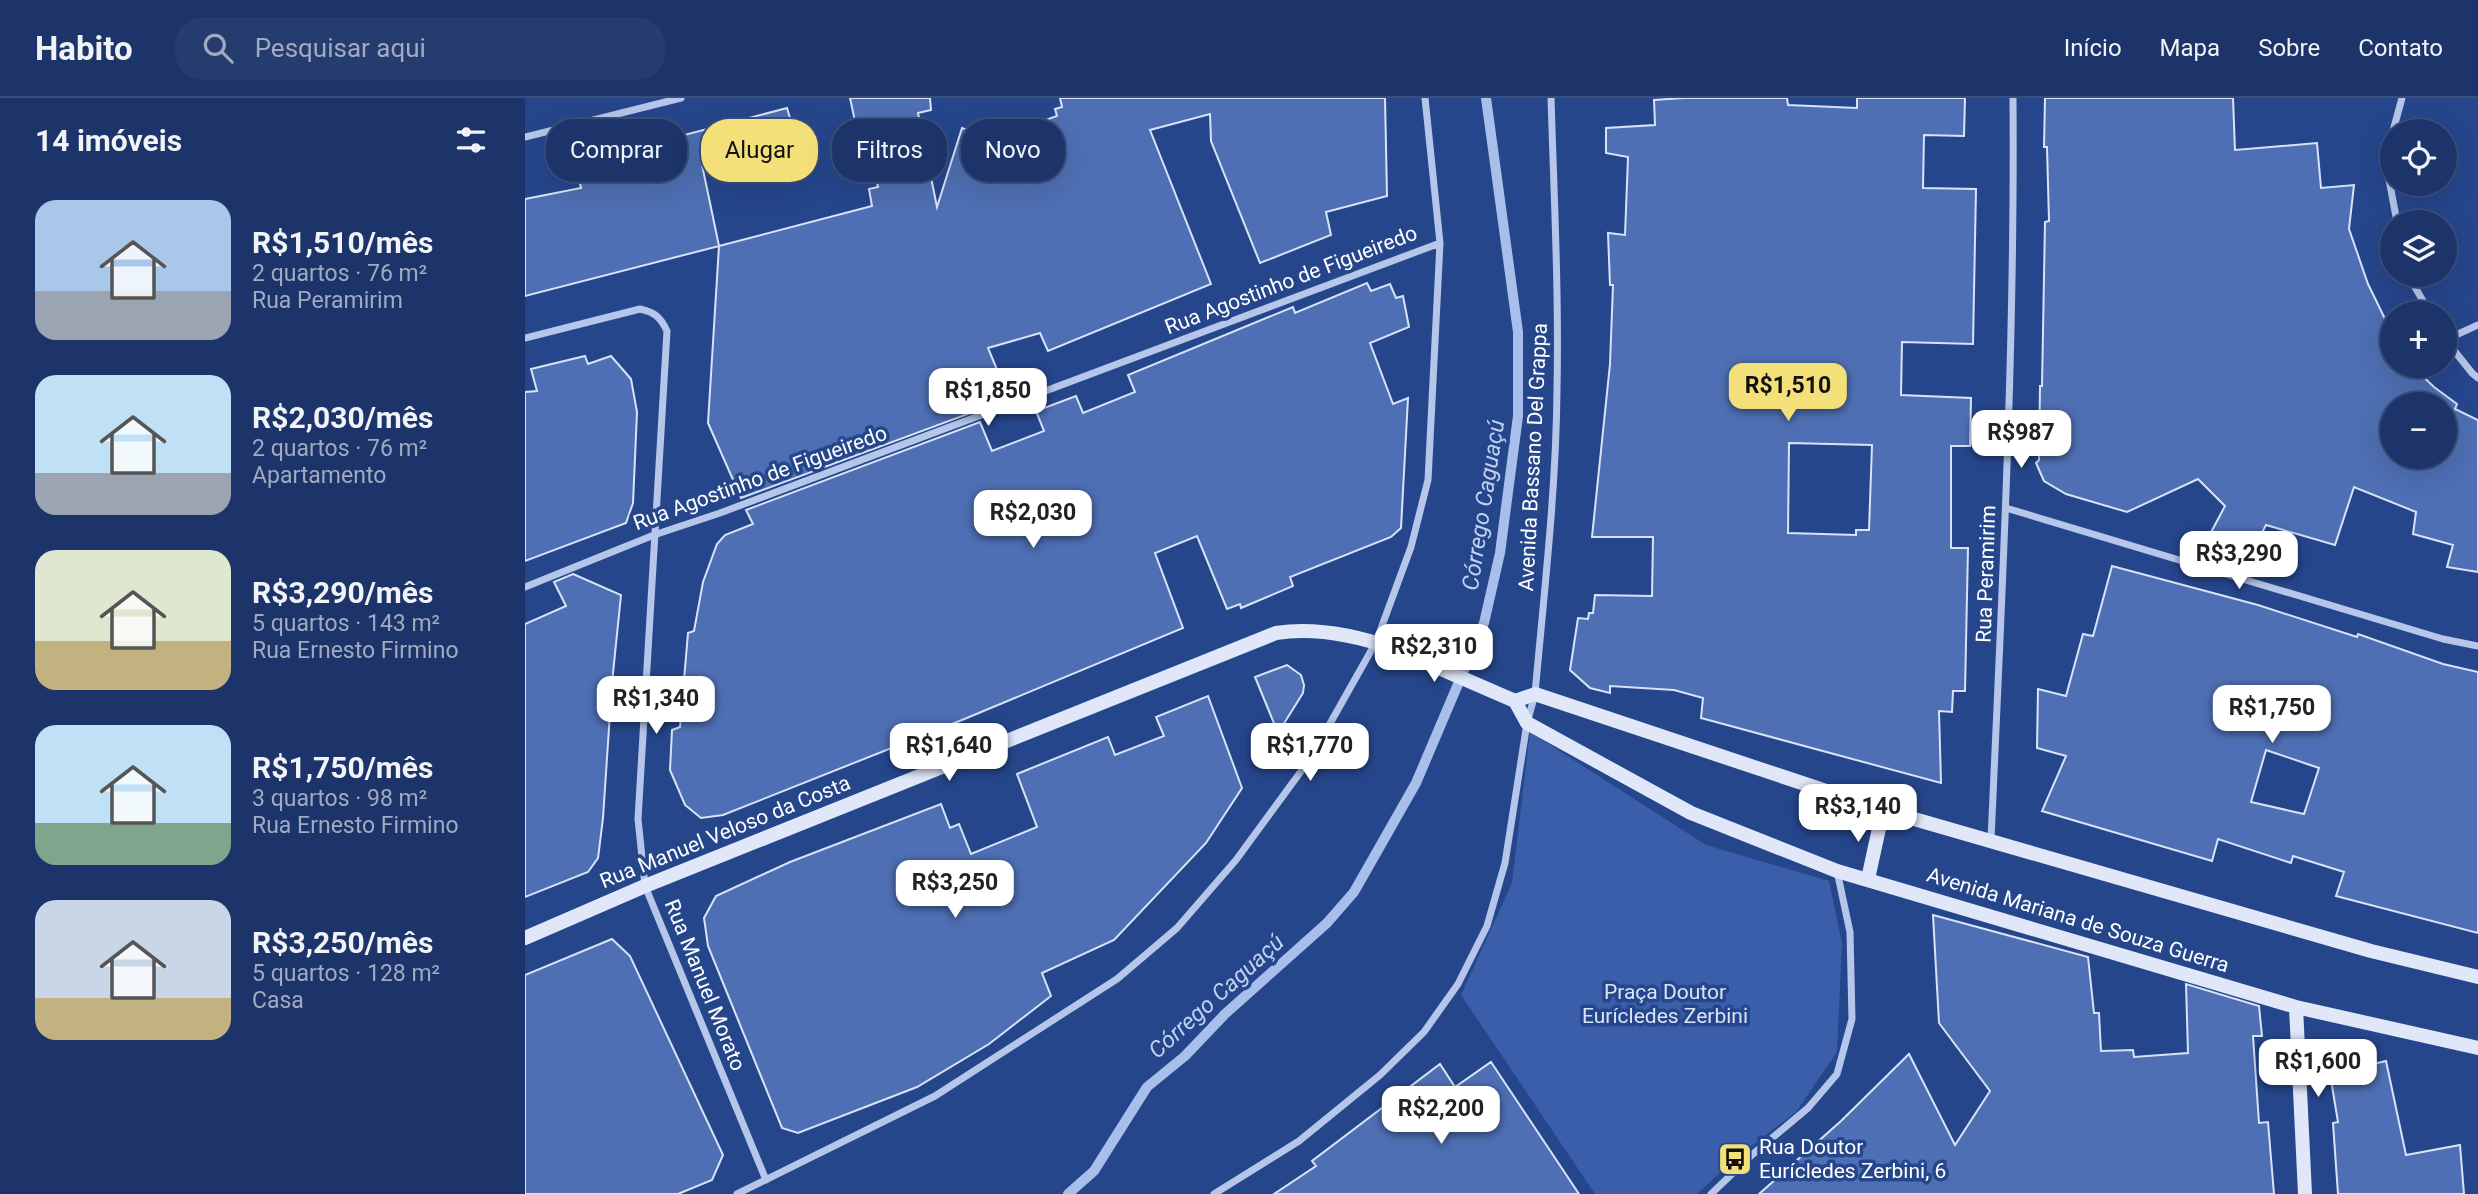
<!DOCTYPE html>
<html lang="pt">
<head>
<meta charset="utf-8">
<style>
	:root { --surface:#1c3469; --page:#253c6f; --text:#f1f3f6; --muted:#a0aac0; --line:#3a4f7d; --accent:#f4e079 }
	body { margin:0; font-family:Roboto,sans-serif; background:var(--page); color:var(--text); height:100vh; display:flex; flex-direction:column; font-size:26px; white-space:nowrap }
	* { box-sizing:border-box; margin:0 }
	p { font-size:23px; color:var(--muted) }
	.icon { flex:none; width:38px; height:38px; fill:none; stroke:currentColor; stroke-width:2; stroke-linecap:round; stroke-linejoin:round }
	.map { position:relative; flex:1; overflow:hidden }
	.sheet { display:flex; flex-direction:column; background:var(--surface); width:525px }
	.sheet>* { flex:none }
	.banner { position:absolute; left:21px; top:21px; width:665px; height:63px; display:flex; gap:14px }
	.controls { position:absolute; left:1855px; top:21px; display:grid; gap:14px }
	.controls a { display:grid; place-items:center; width:77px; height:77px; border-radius:50%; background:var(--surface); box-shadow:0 7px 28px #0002,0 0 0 2px var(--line); font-size:35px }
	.price { position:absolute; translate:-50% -60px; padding:0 16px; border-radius:14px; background:#fff; color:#222; font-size:23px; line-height:46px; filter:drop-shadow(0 2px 4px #0008) }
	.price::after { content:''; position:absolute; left:50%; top:42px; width:21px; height:16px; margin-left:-10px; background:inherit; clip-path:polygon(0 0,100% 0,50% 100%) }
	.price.selected { background:var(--accent); color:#111 }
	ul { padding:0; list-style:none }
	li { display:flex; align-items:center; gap:21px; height:175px; padding:0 35px }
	li span { display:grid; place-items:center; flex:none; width:196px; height:140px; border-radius:21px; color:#555 }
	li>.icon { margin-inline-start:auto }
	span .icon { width:84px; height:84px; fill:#fffc; stroke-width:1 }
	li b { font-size:30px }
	h2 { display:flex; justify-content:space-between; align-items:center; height:84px; padding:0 35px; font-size:30px }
	.chip { padding:0 24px; border-radius:28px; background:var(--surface); box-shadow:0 7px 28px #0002,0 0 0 2px var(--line); font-size:24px; line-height:63px }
	.chip.selected { background:var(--accent); color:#111 }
	header { display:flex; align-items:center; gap:42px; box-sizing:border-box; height:98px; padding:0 35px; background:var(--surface); border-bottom:2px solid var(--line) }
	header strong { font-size:33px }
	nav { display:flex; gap:38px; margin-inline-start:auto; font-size:24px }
	.search { width:490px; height:63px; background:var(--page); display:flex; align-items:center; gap:18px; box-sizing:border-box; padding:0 24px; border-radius:28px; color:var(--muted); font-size:26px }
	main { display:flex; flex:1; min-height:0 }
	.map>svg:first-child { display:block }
</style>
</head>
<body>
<header>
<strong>Habito</strong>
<div class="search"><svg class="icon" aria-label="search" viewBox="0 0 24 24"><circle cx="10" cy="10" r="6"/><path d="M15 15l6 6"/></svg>Pesquisar aqui</div>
<nav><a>Início</a><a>Mapa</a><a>Sobre</a><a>Contato</a></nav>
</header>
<main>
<section class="sheet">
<h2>14 imóveis<svg class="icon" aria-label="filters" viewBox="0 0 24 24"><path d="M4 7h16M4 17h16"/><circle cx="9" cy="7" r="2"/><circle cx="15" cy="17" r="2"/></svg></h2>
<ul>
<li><span style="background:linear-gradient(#a9c7e8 65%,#9aa5b1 0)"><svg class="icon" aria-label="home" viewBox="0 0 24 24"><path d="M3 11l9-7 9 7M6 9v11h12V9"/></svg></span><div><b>R$1,510/mês</b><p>2 quartos · 76 m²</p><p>Rua Peramirim</p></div></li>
<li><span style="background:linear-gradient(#bfe0f5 70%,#9aa5b1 0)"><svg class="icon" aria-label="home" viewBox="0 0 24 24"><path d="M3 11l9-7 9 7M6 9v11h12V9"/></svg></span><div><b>R$2,030/mês</b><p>2 quartos · 76 m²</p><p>Apartamento</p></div></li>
<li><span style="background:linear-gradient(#dfe7d0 65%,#c2b280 0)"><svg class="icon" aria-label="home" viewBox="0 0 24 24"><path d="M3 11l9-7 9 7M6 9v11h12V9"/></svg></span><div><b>R$3,290/mês</b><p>5 quartos · 143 m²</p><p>Rua Ernesto Firmino</p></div></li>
<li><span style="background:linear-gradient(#bfe0f5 70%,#7fa58c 0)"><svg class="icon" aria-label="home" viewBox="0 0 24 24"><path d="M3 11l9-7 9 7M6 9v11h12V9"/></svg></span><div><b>R$1,750/mês</b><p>3 quartos · 98 m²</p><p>Rua Ernesto Firmino</p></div></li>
<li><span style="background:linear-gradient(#c9d6e8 70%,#c2b280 0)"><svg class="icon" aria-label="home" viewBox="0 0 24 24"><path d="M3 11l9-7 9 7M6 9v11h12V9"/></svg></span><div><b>R$3,250/mês</b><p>5 quartos · 128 m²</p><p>Casa</p></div></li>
</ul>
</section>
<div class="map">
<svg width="1953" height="1096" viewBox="0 0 1953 1096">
	<rect width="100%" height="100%" fill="#26468c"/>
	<path fill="#3a5ea9" d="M 1005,634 L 1181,747 L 1304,783 L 1317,845 L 1312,954 L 1271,1014 L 1211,1060 L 1172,1096 L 1070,1096 L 936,897 L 987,785 Z"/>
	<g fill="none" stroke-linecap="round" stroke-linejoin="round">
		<path stroke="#a9bfeb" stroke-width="10" d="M 543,1096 L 569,1073 L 622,989 L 660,958 L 700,916 L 802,825 L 829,794 L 891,685 L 959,525 L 975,455 L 993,318 L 993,234 L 961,0"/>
	</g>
	<path fill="#4e6fb3" stroke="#d9e3f8" stroke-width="2" fill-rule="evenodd" d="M 325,0 L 405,0 L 406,12 L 393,15 L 412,109 L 437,30 L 468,41 L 532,18 L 530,11 L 537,9 L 535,0 L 860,0 L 862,98 L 801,114 L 806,137 L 735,165 L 686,43 L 685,16 L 625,32 L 686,186 L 523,253 L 515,235 L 463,250 L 473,274 L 440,286 L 451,313 L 216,400 L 183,325 L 194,148 L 0,198 L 0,101 L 56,90 L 50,61 L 79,53 L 80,58 L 262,10 L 271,40 L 176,62 L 194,148 L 347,108 L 344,91 L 353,89 L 340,26 L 331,28 Z
		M 1159,0 L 1262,0 L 1263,7 L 1332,10 L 1332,0 L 1440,0 L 1439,38 L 1399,37 L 1398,90 L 1451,91 L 1448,246 L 1377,244 L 1376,297 L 1446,300 L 1445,348 L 1426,348 L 1426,450 L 1443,450 L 1440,593 L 1428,593 L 1427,614 L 1414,613 L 1416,685 L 1176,620 L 1178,600 L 1149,592 L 1085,588 L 1085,595 L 1065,590 L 1045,572 L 1053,520 L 1063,521 L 1064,515 L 1068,515 L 1070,497 L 1127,498 L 1128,439 L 1067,439 L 1085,266 L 1088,187 L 1085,187 L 1083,135 L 1100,137 L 1103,59 L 1081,55 L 1081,30 L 1130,27 L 1129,2 ZM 1264,345 L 1347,347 L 1344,432 L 1331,432 L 1331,437 L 1263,435 Z
		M 1520,0 L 1708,0 L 1710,52 L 1792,45 L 1796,90 L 1829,87 L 1824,131 L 1843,186 L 1865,231 L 1855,236 L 1867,248 L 1867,268 L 1887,268 L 1909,289 L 1932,306 L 1930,311 L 1953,322 L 1953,474 L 1922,469 L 1928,447 L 1888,436 L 1891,414 L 1829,389 L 1810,447 L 1741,427 L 1727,454 L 1683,440 L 1700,408 L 1673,381 L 1602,414 L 1541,396 L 1519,383 L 1511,365 L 1514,362 L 1515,288 L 1517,288 L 1520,124 L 1524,123 L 1522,49 L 1519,49 ZM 1867,306 L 1920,306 L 1920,359 L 1867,359 Z
		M 842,185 L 846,193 L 865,186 L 871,200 L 878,198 L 884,229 L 845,245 L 868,306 L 883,300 L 876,430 L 866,439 L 765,479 L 768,488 L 716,510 L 715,506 L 702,511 L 672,438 L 630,455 L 658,530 L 437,622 L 198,717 L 176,720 L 160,707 L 145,672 L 147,632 L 155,629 L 163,535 L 169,533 L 178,484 L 192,446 L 200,437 L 228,426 L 221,412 L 455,324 L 467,353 L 519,333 L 511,313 L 551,298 L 558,315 L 610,294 L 603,277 L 768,209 L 770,215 Z
		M 60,258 L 63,266 L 86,258 L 106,281 L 112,314 L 108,405 L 101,425 L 0,463 L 0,294 L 12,293 L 6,271 Z
		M 1587,468 L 1733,507 L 1832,539 L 1833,536 L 1918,566 L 1953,574 L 1953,835 L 1811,798 L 1819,774 L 1768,758 L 1766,765 L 1693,741 L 1687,763 L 1517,713 L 1541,658 L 1512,650 L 1513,591 L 1541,598 L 1558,536 L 1568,538 ZM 1741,652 L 1794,670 L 1779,716 L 1726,704 Z
		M 48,476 L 96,497 L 87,585 L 78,720 L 73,760 L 63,774 L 0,799 L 0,526 L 41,508 L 29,484 Z
		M 762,567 L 776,577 L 779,587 L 778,595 L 753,635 L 730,579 Z
		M 683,598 L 717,690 L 681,745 L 589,842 L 517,875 L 526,898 L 464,946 L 392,989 L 273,1035 L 257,1030 L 183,848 L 179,820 L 191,798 L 265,764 L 416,706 L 425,730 L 434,726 L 446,756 L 512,729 L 492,676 L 583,639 L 590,657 L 639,638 L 631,619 Z
		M 1408,817 L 1563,859 L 1569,915 L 1574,915 L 1576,953 L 1608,952 L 1609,959 L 1663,955 L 1661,886 L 1734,908 L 1737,938 L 1728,938 L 1734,1025 L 1743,1024 L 1749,1096 L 1234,1096 L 1316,1023 L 1384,956 L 1430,1047 L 1465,993 L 1414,925 Z
		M 87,841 L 105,858 L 198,1057 L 187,1082 L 153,1096 L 0,1096 L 0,877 Z
		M 1861,963 L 1881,1057 L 1935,1047 L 1939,1096 L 1813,1096 L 1808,1025 L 1813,1024 L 1805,976 Z
		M 966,964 L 1054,1096 L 749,1096 L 791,1068 L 787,1063 L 915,966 L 930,989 Z"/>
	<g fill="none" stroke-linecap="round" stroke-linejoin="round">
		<path stroke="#b5c6ea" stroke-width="7" d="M 1868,33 L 1877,0
			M 1867,38 L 1862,71 L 1872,124
			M 0,39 L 156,0
			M 1883,177 L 1905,215
			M 0,240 L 115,211 C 130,214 136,220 142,233 L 113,721 L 120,788 L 241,1082
			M 1920,241 L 1947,275 L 1953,280
			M 1920,242 L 1953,227
			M 1481,410 L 1918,541 L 1953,548
			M 0,489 L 129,437 L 195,415 L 915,145
			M 1466,742 C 1477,495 1490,248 1488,0
			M 212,1096 L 410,998 L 592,881 L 652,830 L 711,762 L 785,661 L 851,544 L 886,449 L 903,382 L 915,145 L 900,0
			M 689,1096 L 774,1043 L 855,977 L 899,934 L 933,886 L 962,828 L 980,765 L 1002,625 L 1010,596 C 1019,495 1031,394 1032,293 C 1034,195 1029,98 1026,0
			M 1186,1096 L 1228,1056 L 1283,1010 L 1312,976 L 1327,921 L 1325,834 L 1312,773"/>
		<path stroke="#dfe7f9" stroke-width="14" d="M 990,603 L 1010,596 L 1358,712 L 1846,853 L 1953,879
			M 1343,781 L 1358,712
			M 0,840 L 120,788 L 751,535 C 790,529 833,538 870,551 L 990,603 L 1002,625 L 1166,715 L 1312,773 L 1771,909 L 1953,950
			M 1771,909 L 1780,1096"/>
	</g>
	<defs>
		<g id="bus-square" transform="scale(1.75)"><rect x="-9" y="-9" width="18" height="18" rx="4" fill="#f4e079" stroke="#26468c"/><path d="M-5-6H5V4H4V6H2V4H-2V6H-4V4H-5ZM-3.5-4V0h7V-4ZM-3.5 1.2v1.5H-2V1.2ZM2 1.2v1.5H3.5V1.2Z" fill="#111"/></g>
	</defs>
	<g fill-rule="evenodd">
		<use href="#bus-square" x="1210" y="1061"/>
	</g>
	<g text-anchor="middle" stroke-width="7" stroke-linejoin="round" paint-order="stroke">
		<g font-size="21" fill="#fff" stroke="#26468c">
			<text transform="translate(766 182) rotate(-21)" y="7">Rua Agostinho de Figueiredo</text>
			<text transform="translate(1008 359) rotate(-87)" y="7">Avenida Bassano Del Grappa</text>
			<text transform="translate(235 380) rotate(-20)" y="7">Rua Agostinho de Figueiredo</text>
			<text transform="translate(1461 476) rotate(-88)" y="7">Rua Peramirim</text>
			<text transform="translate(200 734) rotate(-22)" y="7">Rua Manuel Veloso da Costa</text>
			<text transform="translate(1553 822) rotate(17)" y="7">Avenida Mariana de Souza Guerra</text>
			<text transform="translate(180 887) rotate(68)" y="7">Rua Manuel Morato</text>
		</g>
		<g font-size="21" fill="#d9e3f8" stroke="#26468c">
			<text x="1140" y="901">Praça Doutor<tspan x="1140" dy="24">Eurícledes Zerbini</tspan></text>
		</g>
		<g font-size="21" fill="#fff" stroke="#26468c" text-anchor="start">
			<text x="1234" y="1056">Rua Doutor<tspan x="1234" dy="24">Eurícledes Zerbini, 6</tspan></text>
		</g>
		<g font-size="23" font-style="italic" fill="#c0d1f1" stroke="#26468c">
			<text transform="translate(958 407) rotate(-81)" y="8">Córrego Caguaçú</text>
			<text transform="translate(691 898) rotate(-42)" y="8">Córrego Caguaçú</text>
		</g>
	</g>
</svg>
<div class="controls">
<a><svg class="icon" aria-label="locate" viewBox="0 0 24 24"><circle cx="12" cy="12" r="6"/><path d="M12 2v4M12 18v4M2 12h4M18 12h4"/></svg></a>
<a><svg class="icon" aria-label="layers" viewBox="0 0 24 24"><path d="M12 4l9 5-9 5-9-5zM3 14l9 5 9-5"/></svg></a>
<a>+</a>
<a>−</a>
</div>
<b class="price selected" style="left:1263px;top:325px">R$1,510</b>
<b class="price" style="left:463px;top:330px">R$1,850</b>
<b class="price" style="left:1496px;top:372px">R$987</b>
<b class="price" style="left:508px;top:452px">R$2,030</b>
<b class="price" style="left:1714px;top:493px">R$3,290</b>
<b class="price" style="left:909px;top:586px">R$2,310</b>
<b class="price" style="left:131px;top:638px">R$1,340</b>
<b class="price" style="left:1747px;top:647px">R$1,750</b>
<b class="price" style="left:424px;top:685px">R$1,640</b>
<b class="price" style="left:785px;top:685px">R$1,770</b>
<b class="price" style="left:1333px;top:746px">R$3,140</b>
<b class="price" style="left:430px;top:822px">R$3,250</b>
<b class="price" style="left:1793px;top:1001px">R$1,600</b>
<b class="price" style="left:916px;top:1048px">R$2,200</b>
<div class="banner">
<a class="chip">Comprar</a>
<a class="chip selected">Alugar</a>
<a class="chip">Filtros</a>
<a class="chip">Novo</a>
</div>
</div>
</main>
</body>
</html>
